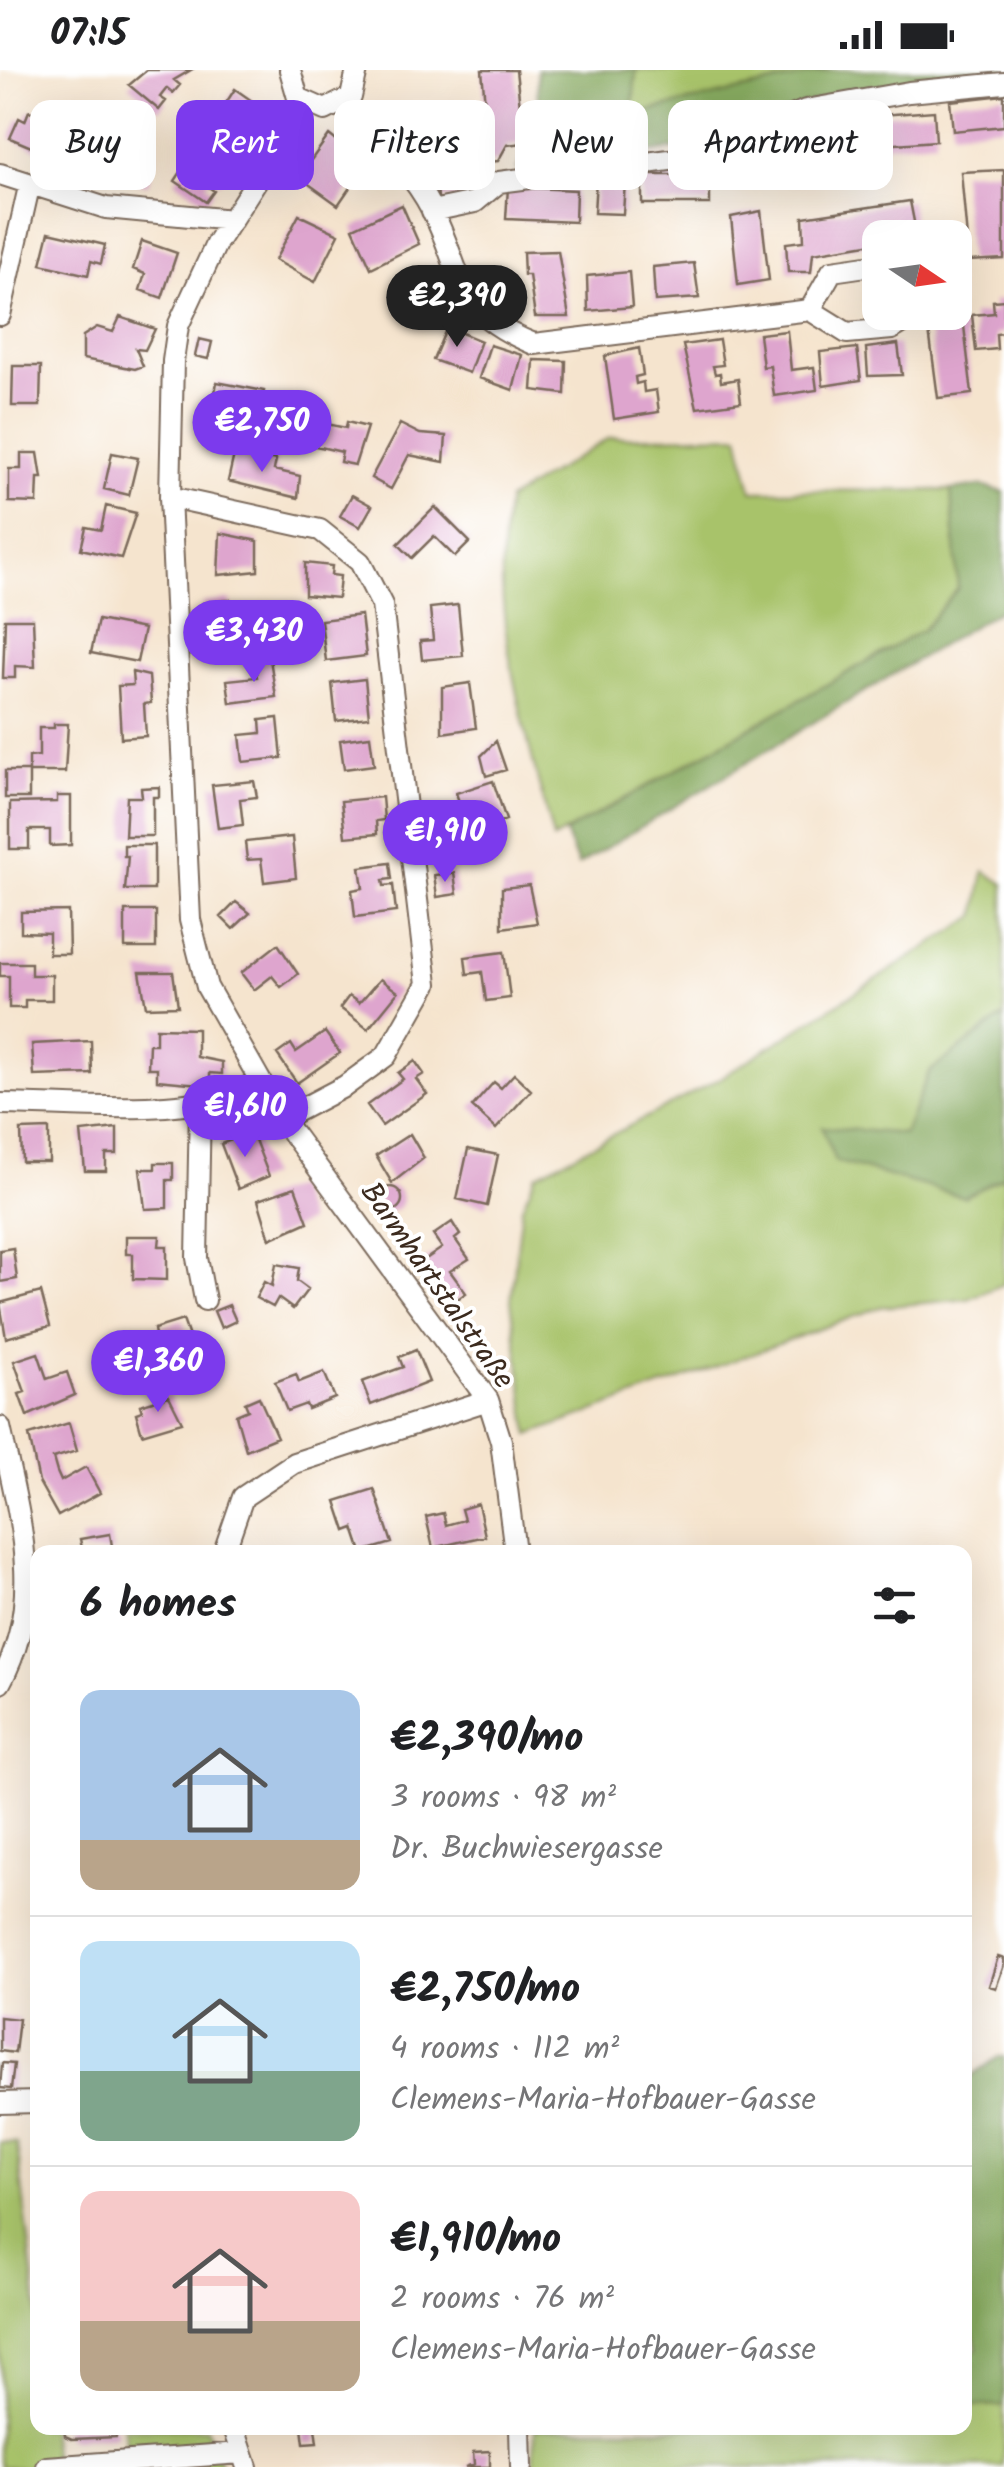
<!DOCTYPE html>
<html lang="en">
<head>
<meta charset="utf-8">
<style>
	:root { --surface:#fff; --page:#f6f6f6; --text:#202124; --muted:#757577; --line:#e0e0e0; --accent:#7c3aed }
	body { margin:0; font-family:Kalam,sans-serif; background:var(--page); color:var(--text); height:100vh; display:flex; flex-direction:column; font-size:38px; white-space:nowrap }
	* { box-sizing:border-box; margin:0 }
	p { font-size:32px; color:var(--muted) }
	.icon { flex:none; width:55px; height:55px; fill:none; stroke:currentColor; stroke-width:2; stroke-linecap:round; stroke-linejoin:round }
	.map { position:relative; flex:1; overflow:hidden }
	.sheet { position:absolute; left:30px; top:1475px; width:942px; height:890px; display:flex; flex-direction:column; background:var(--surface); border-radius:20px; box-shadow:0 10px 40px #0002 }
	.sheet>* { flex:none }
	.top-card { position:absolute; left:30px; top:30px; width:945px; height:90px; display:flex; gap:20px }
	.needle { width:65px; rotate:103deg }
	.buttons { position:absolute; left:862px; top:150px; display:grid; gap:20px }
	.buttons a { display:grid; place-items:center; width:110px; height:110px; border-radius:20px; background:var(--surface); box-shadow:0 10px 40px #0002; font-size:50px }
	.price { position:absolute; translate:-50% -85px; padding:0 22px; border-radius:35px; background:var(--accent); color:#fff; font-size:32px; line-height:65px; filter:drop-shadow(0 2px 5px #0008) }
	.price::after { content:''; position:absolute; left:50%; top:60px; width:30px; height:22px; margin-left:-15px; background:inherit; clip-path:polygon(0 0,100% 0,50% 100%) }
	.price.selected { background:#222; color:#fff }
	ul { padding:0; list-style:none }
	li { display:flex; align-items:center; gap:30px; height:250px; padding:0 50px }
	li+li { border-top:2px solid var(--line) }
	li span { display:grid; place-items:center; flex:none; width:280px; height:200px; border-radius:20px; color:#555 }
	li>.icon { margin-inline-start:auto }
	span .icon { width:120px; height:120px; fill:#fffc; stroke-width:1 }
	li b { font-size:42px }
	h2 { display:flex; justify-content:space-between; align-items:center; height:120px; padding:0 50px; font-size:42px }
	.chip { padding:0 35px; border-radius:20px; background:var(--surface); box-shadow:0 10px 40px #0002; font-size:35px; line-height:90px }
	.chip.selected { background:var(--accent); color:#fff }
	.status { display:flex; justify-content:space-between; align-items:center; height:70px; padding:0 50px; background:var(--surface); direction:ltr }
	.status svg { height:28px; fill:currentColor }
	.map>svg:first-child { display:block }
</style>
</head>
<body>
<div class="status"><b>07:15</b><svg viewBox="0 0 49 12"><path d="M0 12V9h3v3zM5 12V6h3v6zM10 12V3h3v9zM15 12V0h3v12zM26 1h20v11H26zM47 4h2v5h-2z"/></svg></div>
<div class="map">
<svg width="1004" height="2397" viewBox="0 0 1004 2397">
	<rect width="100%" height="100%" fill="#fff"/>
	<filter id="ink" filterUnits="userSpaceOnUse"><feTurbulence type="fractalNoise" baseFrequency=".01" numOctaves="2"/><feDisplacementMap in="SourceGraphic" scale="20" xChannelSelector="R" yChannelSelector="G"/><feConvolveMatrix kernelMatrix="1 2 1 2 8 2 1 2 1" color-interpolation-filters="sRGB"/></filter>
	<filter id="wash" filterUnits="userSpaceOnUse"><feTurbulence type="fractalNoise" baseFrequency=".0048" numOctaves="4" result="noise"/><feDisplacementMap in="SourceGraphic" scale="40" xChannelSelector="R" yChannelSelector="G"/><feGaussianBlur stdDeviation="2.25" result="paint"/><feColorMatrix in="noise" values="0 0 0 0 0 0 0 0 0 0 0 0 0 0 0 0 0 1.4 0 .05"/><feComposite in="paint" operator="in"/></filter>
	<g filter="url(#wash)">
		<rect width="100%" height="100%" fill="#f5e4ce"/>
		<path fill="#a8c36a" stroke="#727644" stroke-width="2.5" d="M 636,0 L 831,0 L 631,45 Z
			M 739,365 L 752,421 L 951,420 L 958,518 L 923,560 L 553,769 C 526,659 486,543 508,430 L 609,368 Z
			M 984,801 L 1004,814 L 1004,946 L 929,1002 L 904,1064 L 823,1058 L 835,1091 L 964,1127 L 1004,1106 L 1004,1214 L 968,1229 L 880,1237 L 529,1365 L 511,1231 L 522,1137 L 536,1105 L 719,1009 L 976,846 Z
			M 0,2072 L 17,2074 L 37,2238 L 38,2358 L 50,2358 L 54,2391 L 127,2383 L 124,2358 L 206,2358 L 222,2397 L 0,2397 Z
			M 1004,2335 L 1004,2397 L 534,2397 L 535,2358 L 965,2358 L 965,2336 Z"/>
		<path fill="#86a95e" stroke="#606a3e" stroke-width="2.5" d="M 537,0 L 636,0 L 632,45 L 831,0 L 1004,0 L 1004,6 L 812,32 L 699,76 L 517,99 L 539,63 Z
			M 981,416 L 1004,422 L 1004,537 L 578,795 L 565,763 L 923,560 L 958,518 L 951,420 Z
			M 1004,946 L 1004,1106 L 964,1127 L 835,1091 L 822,1057 L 904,1064 L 929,1002 Z
			M 998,1987 L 1004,1987 L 1004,2335 L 965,2336 L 965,2283 L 978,2279 L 965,2244 L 965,2011 Z"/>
		<g id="blocks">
			<path fill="#dea5ce" d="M 147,0 L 191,0 L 174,10 L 180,15 L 173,23 L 167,18 L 160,27 L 166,31 L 159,40 L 129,15 Z
				M 482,0 L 516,0 L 524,73 L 507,75 L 498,91 L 434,97 L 432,65 L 487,57 Z
				M 235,19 L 258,35 L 254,41 L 263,47 L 255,58 L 247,52 L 242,60 L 251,65 L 244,76 L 235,71 L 230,79 L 239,84 L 232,95 L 223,89 L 218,97 L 226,103 L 220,113 L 211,107 L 206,115 L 214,121 L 206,132 L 175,111 Z
				M 1004,25 L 1004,56 L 953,61 L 950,31 Z
				M 29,41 L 56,53 L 51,62 L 58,65 L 50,85 L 10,68 L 19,48 L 25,51 Z
				M 934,41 L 936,71 L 869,76 L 867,46 Z
				M 849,55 L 853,90 L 783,91 L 782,61 Z
				M 79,64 L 99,68 L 97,76 L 107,78 L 109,71 L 126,74 L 123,83 L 137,86 L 139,77 L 155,81 L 148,115 L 62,95 L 67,69 L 78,71 Z
				M 329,65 L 366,94 L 338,135 L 299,107 Z
				M 1004,100 L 1004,189 L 969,191 L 961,102 Z
				M 642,105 L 710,105 L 710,134 L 642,134 Z
				M 596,109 L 625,111 L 623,144 L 594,143 Z
				M 478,111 L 479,127 L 438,129 L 437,114 Z
				M 508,117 L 576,120 L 575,152 L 506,149 Z
				M 910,131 L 917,167 L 880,168 L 880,172 L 813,183 L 811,202 L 788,202 L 786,173 L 804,171 L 803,147 Z
				M 402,135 L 419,174 L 371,198 L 353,158 Z
				M 761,141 L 769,210 L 738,215 L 731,147 Z
				M 299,145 L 339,164 L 315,212 L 275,190 Z
				M 49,162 L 105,175 L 101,194 L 91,191 L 88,205 L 41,194 Z
				M 142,171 L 177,183 L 162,228 L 140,220 L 145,204 L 133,199 Z
				M 558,181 L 569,247 L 535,247 L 529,205 L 524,205 L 523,182 Z
				M 694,193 L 699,228 L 655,231 L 653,197 Z
				M 629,202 L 632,237 L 588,241 L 587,206 Z
				M 1004,230 L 1004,263 L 996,264 L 997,279 L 976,281 L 972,245 L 994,243 L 993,231 Z
				M 120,247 L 155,259 L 145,280 L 136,279 L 143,296 L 135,299 L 83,289 L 83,266 L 97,257 L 113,262 Z
				M 964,256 L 972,324 L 938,328 L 929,260 Z
				M 447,257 L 481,271 L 469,303 L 433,290 Z
				M 787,261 L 791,300 L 814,297 L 817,320 L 774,326 L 770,296 L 763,297 L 759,264 Z
				M 199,269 L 212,272 L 208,289 L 195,286 Z
				M 719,270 L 723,295 L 713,296 L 715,304 L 720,303 L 721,312 L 738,309 L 741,332 L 697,338 L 683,275 Z
				M 898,274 L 902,305 L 868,306 L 866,278 Z
				M 490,275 L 522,285 L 513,320 L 479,308 Z
				M 639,278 L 643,305 L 635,307 L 636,314 L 643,312 L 644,322 L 656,320 L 659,342 L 614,349 L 605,286 Z
				M 857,278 L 861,310 L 823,316 L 820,282 Z
				M 534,290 L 566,291 L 565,324 L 532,320 Z
				M 13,296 L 41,296 L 40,336 L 12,336 Z
				M 217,312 L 264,321 L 258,354 L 211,344 Z
				M 347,352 L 367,357 L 355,395 L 340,392 L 342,382 L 316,376 L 322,353 L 346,358 Z
				M 400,354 L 420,364 L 446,366 L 444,392 L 409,385 L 391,419 L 371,408 Z
				M 235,380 L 276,390 L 274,400 L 300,406 L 298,428 L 228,411 Z
				M 21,383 L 38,383 L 42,408 L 38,408 L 37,433 L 9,432 L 9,399 L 21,399 Z
				M 112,383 L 138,388 L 129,425 L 104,419 Z
				M 352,425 L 372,436 L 360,457 L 340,446 Z
				M 106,436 L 136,443 L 121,488 L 81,479 L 86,457 L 101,460 Z
				M 435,437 L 470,472 L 455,487 L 434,466 L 412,488 L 398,474 Z
				M 220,463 L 258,471 L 258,501 L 218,505 Z
				M 305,493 L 332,496 L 331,505 L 340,506 L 338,528 L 305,525 Z
				M 230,530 L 233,557 L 210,560 L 210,554 L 205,555 L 203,533 Z
				M 458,535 L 463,586 L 422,590 L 420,571 L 433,570 L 430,538 Z
				M 361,545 L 366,586 L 326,591 L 321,550 Z
				M 5,549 L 33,549 L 35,597 L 15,596 L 15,608 L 3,608 Z
				M 98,550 L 144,559 L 137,592 L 91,583 Z
				M 270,589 L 276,627 L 230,633 L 227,610 L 257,607 L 254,592 Z
				M 132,602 L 149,606 L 151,633 L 144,634 L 146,666 L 121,668 L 118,616 L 133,615 Z
				M 365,609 L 369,647 L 336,651 L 332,613 Z
				M 470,613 L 476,658 L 442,663 L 442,617 Z
				M 278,648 L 282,688 L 243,692 L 240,665 L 261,663 L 260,650 Z
				M 54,654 L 68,654 L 65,702 L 29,702 L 29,728 L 5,728 L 5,701 L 29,701 L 29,687 L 39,686 L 39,658 L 54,658 Z
				M 370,666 L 374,695 L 344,699 L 340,670 Z
				M 496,671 L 506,700 L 486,706 L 481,686 Z
				M 254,711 L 257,727 L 240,729 L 243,755 L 218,758 L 212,715 Z
				M 493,711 L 506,750 L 469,762 L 456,723 Z
				M 159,717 L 159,727 L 153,727 L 153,766 L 125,766 L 127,727 L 142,727 L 141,718 Z
				M 57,726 L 71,726 L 71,775 L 50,776 L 50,760 L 29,760 L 29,779 L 10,779 L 10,733 L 57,732 Z
				M 382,727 L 384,750 L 376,751 L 377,764 L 345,767 L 341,731 Z
				M 292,767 L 296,808 L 264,812 L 261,789 L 247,790 L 245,772 Z
				M 124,775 L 154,775 L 154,820 L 125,820 L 128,786 L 124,786 Z
				M 390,793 L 392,809 L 383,810 L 384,816 L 393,815 L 396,842 L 355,847 L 352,820 L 363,818 L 360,797 Z
				M 454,803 L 457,824 L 437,827 L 434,805 Z
				M 529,815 L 537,853 L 502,858 L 502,818 Z
				M 236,832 L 250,843 L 233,859 L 221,847 Z
				M 68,841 L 69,884 L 49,884 L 49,863 L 21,862 L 21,842 Z
				M 125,841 L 156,841 L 156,878 L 125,878 Z
				M 278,874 L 298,904 L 281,917 L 272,906 L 254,920 L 241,903 Z
				M 504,882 L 510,928 L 486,931 L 482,902 L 467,904 L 465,887 Z
				M 0,893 L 31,893 L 31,905 L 52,905 L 52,930 L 25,930 L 25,938 L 9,938 L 9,906 L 0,906 Z
				M 140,902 L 173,902 L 178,936 L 146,937 Z
				M 380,909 L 398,922 L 368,959 L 340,938 L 349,926 L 359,933 Z
				M 156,958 L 197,959 L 197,987 L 222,992 L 222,1004 L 210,1003 L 210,1015 L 157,1010 L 157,998 L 148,998 L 149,974 L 156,974 Z
				M 325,962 L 340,983 L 297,1013 L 277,984 L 291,974 L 296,982 Z
				M 91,971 L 92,1004 L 34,1006 L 32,974 Z
				M 415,991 L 424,1004 L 416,1009 L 427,1024 L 382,1056 L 367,1035 L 403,1009 L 398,1003 Z
				M 514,1004 L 531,1020 L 496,1059 L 472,1037 L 494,1012 L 501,1018 Z
				M 117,1058 L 117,1084 L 106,1084 L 106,1101 L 85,1101 L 81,1062 Z
				M 49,1059 L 49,1092 L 22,1092 L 21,1060 Z
				M 252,1062 L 269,1106 L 238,1119 L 221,1074 Z
				M 410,1064 L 424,1088 L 392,1113 L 376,1086 Z
				M 468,1079 L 498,1085 L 487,1136 L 457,1129 Z
				M 155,1093 L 173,1093 L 173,1110 L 167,1110 L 167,1138 L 145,1139 L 140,1099 L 155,1099 Z
				M378 1129a12 12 0 1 1 24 0a12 12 0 1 1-24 0Z
				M 295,1117 L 308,1152 L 270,1169 L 258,1130 Z
				M 452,1152 L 460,1165 L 455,1169 L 469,1189 L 450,1201 L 466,1223 L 452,1233 L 423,1191 L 442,1178 L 433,1165 Z
				M 126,1166 L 160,1166 L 159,1176 L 167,1176 L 167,1210 L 133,1209 L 133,1184 L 126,1184 Z
				M 13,1178 L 17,1209 L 0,1212 L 0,1180 Z
				M 276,1194 L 299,1198 L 297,1211 L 308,1219 L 293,1239 L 278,1228 L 273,1237 L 256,1228 L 264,1212 L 272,1216 Z
				M 41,1222 L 50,1256 L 6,1268 L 0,1233 Z
				M 229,1235 L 236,1251 L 221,1258 L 214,1241 Z
				M 183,1250 L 193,1278 L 159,1290 L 154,1259 Z
				M 416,1280 L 429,1312 L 371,1335 L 362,1312 L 403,1297 L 399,1287 Z
				M 38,1283 L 47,1309 L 67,1302 L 75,1325 L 27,1346 L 19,1324 L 25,1322 L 14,1291 Z
				M 324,1302 L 335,1328 L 308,1339 L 306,1334 L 287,1341 L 275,1312 L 296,1304 L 299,1312 Z
				M 169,1326 L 182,1352 L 142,1364 L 136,1343 L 142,1341 L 140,1335 Z
				M 259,1327 L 277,1367 L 246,1380 L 236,1345 L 248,1340 L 245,1333 Z
				M 69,1353 L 77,1381 L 53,1388 L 57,1402 L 61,1411 L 86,1397 L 100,1423 L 58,1446 L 39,1412 L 29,1365 Z
				M 374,1419 L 392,1473 L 362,1482 L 354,1458 L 346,1461 L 336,1431 Z
				M 478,1434 L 485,1466 L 433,1478 L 426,1447 L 443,1443 L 446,1455 L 464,1450 L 461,1439 Z
				M 110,1464 L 113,1482 L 83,1482 L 80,1469 Z
				M 998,1887 L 1004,1889 L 1004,1895 L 996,1918 L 989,1916 Z
				M 0,1947 L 19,1949 L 15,1983 L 0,1981 Z
				M 2,1993 L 14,1994 L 11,2019 L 0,2018 Z
				M 64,2358 L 116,2358 L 116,2367 L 72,2369 L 65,2366 Z
				M 302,2358 L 315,2358 L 317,2373 L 304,2374 Z
				M 490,2381 L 490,2397 L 465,2397 L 474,2394 L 473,2382 Z"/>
		</g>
	</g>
	<g filter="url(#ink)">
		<use href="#blocks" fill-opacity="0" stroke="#7c6b5c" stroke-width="2.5"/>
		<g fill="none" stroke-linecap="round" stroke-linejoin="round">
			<g stroke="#7c6b5c" stroke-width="24">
				<path id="minor" d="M 290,0 L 298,28 L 325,40 L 351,27 L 357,0
					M 343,34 C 375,67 411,99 432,140 C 466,208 452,241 534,274 L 810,240
					M 305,35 L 216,174 L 178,256 L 173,291 L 170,427 L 190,850 L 207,917 L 282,1049 L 488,1330 L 501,1371 L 515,1482
					M 0,104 L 106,138 L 232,150
					M 432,141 L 475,132 L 499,112 L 685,88 L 719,79 L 806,40 L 909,22 L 1004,13
					M 880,194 L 832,201 L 810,240 L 847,263 L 892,259 L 920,242
					M 955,215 L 958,214
					M 0,245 L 29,117
					M 170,427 L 320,460 L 360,492 L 382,535 L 427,914 L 386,986 L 345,1016 L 282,1049
					M 0,1034 C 76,1034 198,1051 260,1010
					M 200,1035 L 197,1188 L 205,1230
					M 0,1357 C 19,1444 46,1531 0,1613
					M 224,1482 L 243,1427 L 294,1393 L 488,1330
					M 0,2033 L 38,2032
					M 234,2358 L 247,2397
					M 520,2358 L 521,2397
					M 47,2397 L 241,2383"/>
			</g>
			<use href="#minor" stroke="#fff" stroke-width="20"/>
		</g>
	</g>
	<g text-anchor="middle" stroke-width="8" stroke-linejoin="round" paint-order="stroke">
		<g font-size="30" fill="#3b2a1e" stroke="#fff">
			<text transform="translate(438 1215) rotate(55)" y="10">Barmhartstalstraße</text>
		</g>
	</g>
</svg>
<div class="buttons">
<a><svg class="needle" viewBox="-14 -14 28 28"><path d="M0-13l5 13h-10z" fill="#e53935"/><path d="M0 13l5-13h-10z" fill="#757577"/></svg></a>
</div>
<b class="price selected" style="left:457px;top:280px">€2,390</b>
<b class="price" style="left:262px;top:405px">€2,750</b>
<b class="price" style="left:254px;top:615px">€3,430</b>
<b class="price" style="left:445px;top:815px">€1,910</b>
<b class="price" style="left:245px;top:1090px">€1,610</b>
<b class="price" style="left:158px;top:1345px">€1,360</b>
<div class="top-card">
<a class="chip">Buy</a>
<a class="chip selected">Rent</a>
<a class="chip">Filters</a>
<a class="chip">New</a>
<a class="chip">Apartment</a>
</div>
<section class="sheet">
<h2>6 homes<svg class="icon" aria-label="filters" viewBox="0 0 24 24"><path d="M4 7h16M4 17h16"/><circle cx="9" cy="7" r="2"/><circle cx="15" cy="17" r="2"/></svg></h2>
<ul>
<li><span style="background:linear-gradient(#a9c7e8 75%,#b9a48a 0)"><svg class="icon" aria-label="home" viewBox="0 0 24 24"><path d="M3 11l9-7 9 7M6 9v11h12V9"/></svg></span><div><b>€2,390/mo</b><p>3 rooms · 98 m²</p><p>Dr. Buchwiesergasse</p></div></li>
<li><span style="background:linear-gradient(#bfe0f5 65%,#7fa58c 0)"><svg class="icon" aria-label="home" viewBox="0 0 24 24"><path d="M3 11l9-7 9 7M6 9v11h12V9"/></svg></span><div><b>€2,750/mo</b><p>4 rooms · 112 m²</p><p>Clemens-Maria-Hofbauer-Gasse</p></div></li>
<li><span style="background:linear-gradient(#f6c9c9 65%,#b9a48a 0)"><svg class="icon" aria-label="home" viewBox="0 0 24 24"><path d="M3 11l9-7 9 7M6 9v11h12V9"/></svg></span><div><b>€1,910/mo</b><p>2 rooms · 76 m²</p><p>Clemens-Maria-Hofbauer-Gasse</p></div></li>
</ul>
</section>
</div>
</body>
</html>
